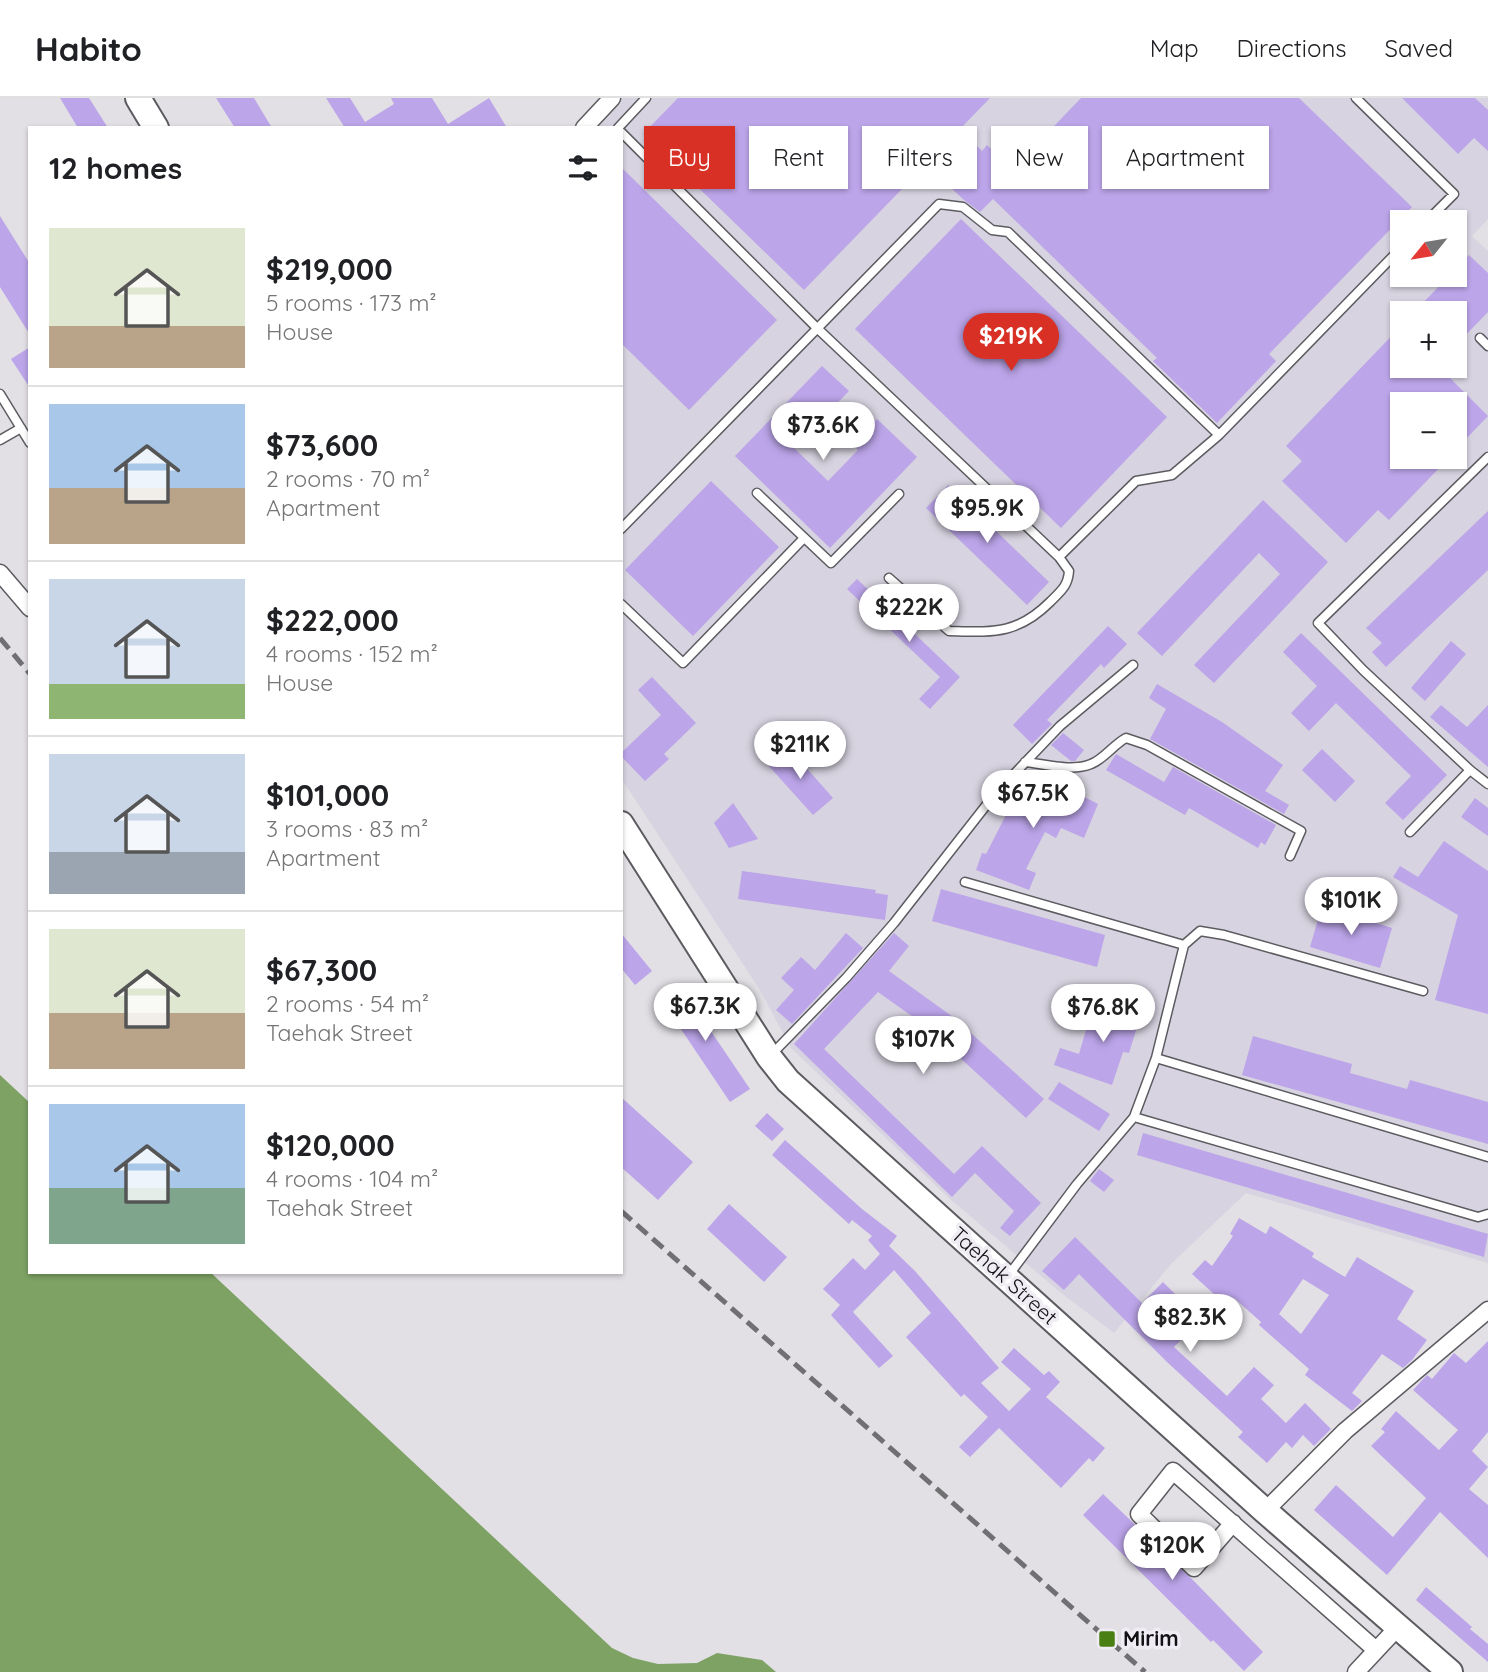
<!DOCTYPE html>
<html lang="en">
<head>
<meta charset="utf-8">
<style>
	:root { --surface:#fff; --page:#f6f6f6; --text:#202124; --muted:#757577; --line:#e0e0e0; --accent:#d93025 }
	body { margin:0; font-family:Quicksand,sans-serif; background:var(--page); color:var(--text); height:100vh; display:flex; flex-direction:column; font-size:26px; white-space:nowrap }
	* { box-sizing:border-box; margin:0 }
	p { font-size:23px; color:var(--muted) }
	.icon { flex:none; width:38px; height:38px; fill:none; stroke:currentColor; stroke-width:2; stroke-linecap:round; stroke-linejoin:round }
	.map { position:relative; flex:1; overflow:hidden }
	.side { position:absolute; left:28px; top:28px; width:595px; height:1148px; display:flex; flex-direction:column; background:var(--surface); border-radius:0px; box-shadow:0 2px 5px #0004 }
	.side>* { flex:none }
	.banner { position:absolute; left:644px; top:28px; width:665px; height:63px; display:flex; gap:14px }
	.needle { width:46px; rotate:240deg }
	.buttons { position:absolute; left:1390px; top:112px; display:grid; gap:14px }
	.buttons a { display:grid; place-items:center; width:77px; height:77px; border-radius:0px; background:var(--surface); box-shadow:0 2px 5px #0004; font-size:35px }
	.price { position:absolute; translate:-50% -60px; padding:0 16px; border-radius:24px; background:#fff; color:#222; font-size:23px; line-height:46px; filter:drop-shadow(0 2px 4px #0008) }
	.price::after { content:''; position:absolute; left:50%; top:42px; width:21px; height:16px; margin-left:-10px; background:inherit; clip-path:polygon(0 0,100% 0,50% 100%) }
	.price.on { background:var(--accent); color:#fff }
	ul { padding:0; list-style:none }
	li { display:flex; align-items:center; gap:21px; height:175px; padding:0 21px }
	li+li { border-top:2px solid var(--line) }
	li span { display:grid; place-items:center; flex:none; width:196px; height:140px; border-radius:0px; color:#555 }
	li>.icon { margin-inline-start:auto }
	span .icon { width:84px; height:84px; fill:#fffc; stroke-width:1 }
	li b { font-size:30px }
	h2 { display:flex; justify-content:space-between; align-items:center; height:84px; padding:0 21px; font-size:30px }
	.tag { padding:0 24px; border-radius:0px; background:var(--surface); box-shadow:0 2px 5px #0004; font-size:24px; line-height:63px }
	.tag.on { background:var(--accent); color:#fff }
	header { display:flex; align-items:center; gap:42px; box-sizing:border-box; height:98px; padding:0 35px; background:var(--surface); border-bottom:2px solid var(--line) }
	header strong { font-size:33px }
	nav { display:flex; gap:38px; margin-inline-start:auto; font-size:24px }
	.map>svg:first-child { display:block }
</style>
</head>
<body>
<header>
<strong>Habito</strong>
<nav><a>Map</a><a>Directions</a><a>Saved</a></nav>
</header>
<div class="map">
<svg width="1488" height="1574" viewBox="0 0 1488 1574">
	<rect width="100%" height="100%" fill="#e2e0e5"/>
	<path fill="#d7d3e0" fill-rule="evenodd" d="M 621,0 L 1488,0 L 1488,121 L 1472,138 L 1488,153 L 1488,1165 L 1246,1095 L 1171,1166 L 1114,1235 L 1060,1194 L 950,1101 L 791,950 L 760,892 L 621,680 L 621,30 L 592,30 ZM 1402,124 L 1454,124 L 1454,177 L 1402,177 ZM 1402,215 L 1454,215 L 1454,268 L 1402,268 ZM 1402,306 L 1454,306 L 1454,359 L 1402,359 Z"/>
	<path fill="#7da263" d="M 0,977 L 30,1005 L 30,1174 L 210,1174 L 612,1550 L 633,1560 L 658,1566 L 697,1565 L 717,1555 L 762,1562 L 776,1574 L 0,1574 Z"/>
	<path fill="#bca5e9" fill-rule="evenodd" d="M 60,0 L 89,0 L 108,30 L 78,30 Z
		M 216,0 L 254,0 L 272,30 L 235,30 Z
		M 326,0 L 350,0 L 365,24 L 394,6 L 391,0 L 432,0 L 448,26 L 489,0 L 507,30 L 345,30 Z
		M 678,0 L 990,0 L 960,31 L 982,53 L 987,47 L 1013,71 L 1081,0 L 1299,0 L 1412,109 L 1269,256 L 1276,263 L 1217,325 L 1153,263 L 1157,260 L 993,101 L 980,114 L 964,102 L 948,87 L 957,78 L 931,61 L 804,192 L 643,36 Z
		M 1402,0 L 1475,0 L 1488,12 L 1488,53 L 1474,40 L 1458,56 Z
		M 621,69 L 777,222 L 689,312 L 621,245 Z
		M 0,118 L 30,166 L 30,237 L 0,189 Z
		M 961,121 L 1167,319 L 1061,430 L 855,231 Z
		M 1469,157 L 1488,175 L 1488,214 L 1454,249 L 1454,215 L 1413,215 L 1450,177 L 1454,177 L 1454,173 Z
		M 1402,227 L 1402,268 L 1438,268 L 1488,318 L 1464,343 L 1454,334 L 1454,306 L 1402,306 L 1402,359 L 1437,359 L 1444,365 L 1389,422 L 1378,412 L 1346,445 L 1282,383 L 1302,363 L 1286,348 Z
		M 30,249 L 30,290 L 11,261 Z
		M 822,268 L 849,293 L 794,350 L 828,383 L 858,352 L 852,346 L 877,321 L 917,359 L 830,450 L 735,358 Z
		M 711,383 L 779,449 L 693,538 L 625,472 Z
		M 948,387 L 1049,484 L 1027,507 L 926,410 Z
		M 1263,402 L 1328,464 L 1214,585 L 1194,567 L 1280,476 L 1259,455 L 1162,558 L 1137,535 Z
		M 1488,413 L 1488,472 L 1386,569 L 1372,554 L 1382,545 L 1366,530 Z
		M 857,481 L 960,579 L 930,611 L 919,601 L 940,579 L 847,491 Z
		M 1108,528 L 1127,546 L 1104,570 L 1101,566 L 1047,622 L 1052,626 L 1032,646 L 1013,627 Z
		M 1301,535 L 1447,677 L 1403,722 L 1385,705 L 1411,678 L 1336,605 L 1309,633 L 1291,615 L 1317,588 L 1283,554 Z
		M 1451,543 L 1466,556 L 1425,603 L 1411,590 Z
		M 652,579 L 696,625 L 664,656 L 669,661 L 645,683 L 621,658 L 621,655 L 661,617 L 638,592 Z
		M 1157,586 L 1222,624 L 1283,667 L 1265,693 L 1289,707 L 1284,716 L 1150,641 L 1166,611 L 1149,600 Z
		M 1441,607 L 1467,629 L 1488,607 L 1488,669 L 1430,619 Z
		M 1063,635 L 1084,652 L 1075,663 L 1071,663 L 1051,647 Z
		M 787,648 L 833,700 L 813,717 L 767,666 Z
		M 1322,651 L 1355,683 L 1335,704 L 1302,672 Z
		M 1116,656 L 1164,684 L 1173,669 L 1276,727 L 1265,747 L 1261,744 L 1258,750 L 1189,710 L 1185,717 L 1106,672 Z
		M 1051,682 L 1098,706 L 1084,740 L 1061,730 L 1056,740 L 1045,734 L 1026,771 L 1036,775 L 1029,792 L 976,772 L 982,755 L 986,756 L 1007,715 L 994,708 L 1000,700 L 1010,691 L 1040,706 Z
		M 1475,700 L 1488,710 L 1488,738 L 1461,719 Z
		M 733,705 L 758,741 L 729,750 L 714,725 Z
		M 1444,743 L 1488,773 L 1488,916 L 1435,902 L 1458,817 L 1393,779 L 1400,768 L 1418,779 Z
		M 742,773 L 876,792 L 875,795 L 888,797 L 885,822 L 738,801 Z
		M 941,791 L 1105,837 L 1097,869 L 932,823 Z
		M 1322,808 L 1392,830 L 1380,870 L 1310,849 Z
		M 621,835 L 652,873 L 635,887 L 621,870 Z
		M 846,835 L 863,850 L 792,926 L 776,912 L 794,892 L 781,880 L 801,859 L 815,872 Z
		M 894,835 L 909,848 L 889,873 L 953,919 L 1044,1001 L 1026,1020 L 936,938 L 937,936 L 878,894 L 824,951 L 954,1076 L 982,1048 L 1041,1105 L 1010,1138 L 1000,1130 L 1014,1113 L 975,1075 L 952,1099 L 794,946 Z
		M 679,886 L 750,991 L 730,1004 L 660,900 Z
		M 1113,903 L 1142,913 L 1129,955 L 1123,954 L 1112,987 L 1054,967 L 1060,950 L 1079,956 L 1091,915 L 1108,920 Z
		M 1253,938 L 1352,966 L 1350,975 L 1407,991 L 1410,982 L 1488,1004 L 1488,1046 L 1242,977 Z
		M 1059,984 L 1110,1016 L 1099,1033 L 1048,1001 Z
		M 621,999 L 693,1064 L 658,1102 L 621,1069 Z
		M 767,1015 L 784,1031 L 772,1043 L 755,1028 Z
		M 1143,1035 L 1488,1136 L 1484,1159 L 1137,1057 Z
		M 785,1042 L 862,1111 L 897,1138 L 889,1148 L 915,1173 L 999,1270 L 981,1285 L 1009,1313 L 1031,1291 L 1001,1264 L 1014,1250 L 1044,1277 L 1049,1273 L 1060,1284 L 1046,1299 L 1105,1350 L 1093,1364 L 1089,1360 L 1061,1390 L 999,1330 L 970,1359 L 959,1349 L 988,1319 L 964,1296 L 961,1299 L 906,1239 L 931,1215 L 894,1172 L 853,1214 L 893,1258 L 879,1270 L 831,1217 L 840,1207 L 823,1191 L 853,1160 L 865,1172 L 880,1156 L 868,1142 L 872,1138 L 852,1122 L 849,1126 L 772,1057 Z
		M 1099,1071 L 1114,1082 L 1104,1094 L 1090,1083 Z
		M 729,1106 L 787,1159 L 764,1184 L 707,1131 Z
		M 1239,1120 L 1266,1136 L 1270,1128 L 1314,1155 L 1312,1159 L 1345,1179 L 1357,1159 L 1414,1193 L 1397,1221 L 1427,1242 L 1412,1262 L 1403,1270 L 1382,1256 L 1352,1295 L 1362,1303 L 1352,1313 L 1305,1277 L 1309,1271 L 1259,1227 L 1261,1224 L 1234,1200 L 1227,1208 L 1192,1176 L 1205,1162 L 1212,1168 L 1233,1138 L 1230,1136 ZM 1303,1181 L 1329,1197 L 1301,1236 L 1279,1216 Z
		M 1075,1139 L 1142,1205 L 1163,1184 L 1201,1222 L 1174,1249 L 1227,1298 L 1254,1269 L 1274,1287 L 1261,1301 L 1286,1325 L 1305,1305 L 1331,1331 L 1314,1348 L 1303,1337 L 1292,1350 L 1286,1344 L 1267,1365 L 1238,1339 L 1243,1334 L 1167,1264 L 1079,1176 L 1064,1192 L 1042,1173 Z
		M 1488,1243 L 1488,1334 L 1472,1353 L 1488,1369 L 1469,1391 L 1488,1407 L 1488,1460 L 1440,1414 L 1387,1477 L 1314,1412 L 1336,1387 L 1393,1439 L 1426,1400 L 1371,1348 L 1385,1334 L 1381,1331 L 1396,1313 L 1439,1352 L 1458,1332 L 1413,1292 L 1427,1277 L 1432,1281 L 1454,1255 L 1466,1265 Z
		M 1103,1396 L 1191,1480 L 1263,1554 L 1244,1573 L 1213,1542 L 1211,1544 L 1083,1417 Z
		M 1426,1489 L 1472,1529 L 1470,1531 L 1488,1546 L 1488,1564 L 1416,1502 Z"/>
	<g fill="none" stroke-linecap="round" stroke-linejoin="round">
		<g stroke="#5c5b60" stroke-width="11">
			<path id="lane" d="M 1356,0 L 1454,96 L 1426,124
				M 618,30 L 646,0
				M 621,34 L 818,231 L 1059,459 L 1136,383 L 1172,377 L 1219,337 L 1402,149
				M 1480,240 L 1488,248
				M 0,296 L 30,345
				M 0,342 L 21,330
				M 1488,359 L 1318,525 L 1363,572 L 1470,672 L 1488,686
				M 757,395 L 831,465 L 899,396
				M 621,431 L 939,106 L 963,109 L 992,132 L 1008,134 L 1219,337
				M 889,480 L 949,533 C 992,534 1017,537 1050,504 C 1061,493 1068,488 1069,473 L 1059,459
				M 621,506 L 683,565 L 804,440
				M 1025,664 C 1045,666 1072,674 1091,666 C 1104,661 1113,647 1126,640 L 1147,647 L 1301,733 L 1290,758
				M 1410,734 L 1470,672
				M 965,784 L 1184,847
				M 771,957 L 846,880 L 894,825 L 995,696 L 1060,628 L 1133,567
				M 1156,960 L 1488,1059
				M 1134,1019 L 1478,1119 L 1488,1116
				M 1008,1178 L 1077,1086 L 1134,1019 L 1156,960 L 1184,847 L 1200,833 L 1224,837 L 1423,893"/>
		</g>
		<g stroke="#5c5b60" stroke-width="19">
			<path id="street" d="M 584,30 L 612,0
				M 0,475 L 30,510
				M 1265,1413 L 1345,1333 L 1488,1212
				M 1233,1425 L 1194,1470 L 1139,1416 L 1173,1373 L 1376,1552
				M 1356,1574 L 1398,1529"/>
		</g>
		<g stroke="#5c5b60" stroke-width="28">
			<path id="primary" d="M 138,0 L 156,30
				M 621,726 L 769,959 L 788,983 L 1265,1413 L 1450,1574"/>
		</g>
		<use href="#lane" stroke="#fff" stroke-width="8"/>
		<use href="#street" stroke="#fff" stroke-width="16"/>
		<use href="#primary" stroke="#fff" stroke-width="24"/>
		<path stroke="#706f72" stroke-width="5" stroke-dasharray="14 7" stroke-linecap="butt" d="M 0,540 L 30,576
			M 621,1113 L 1145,1574"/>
	</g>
	<rect fill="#4a7f13" stroke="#efedf3" stroke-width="2.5" x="1098" y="1532" width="18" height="18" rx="3.5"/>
	<g text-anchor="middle" stroke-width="7" stroke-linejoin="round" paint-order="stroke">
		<g font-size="21" fill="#131214" stroke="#efedf3">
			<text transform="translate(1004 1178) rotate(42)" y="7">Taehak Street</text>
		</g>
		<g font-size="21" font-weight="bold" fill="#131214" stroke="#efedf3" text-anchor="start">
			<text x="1123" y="1548">Mirim</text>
		</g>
	</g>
</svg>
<div class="buttons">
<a><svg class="needle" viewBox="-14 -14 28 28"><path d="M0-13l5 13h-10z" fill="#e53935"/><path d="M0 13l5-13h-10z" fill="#757577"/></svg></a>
<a>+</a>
<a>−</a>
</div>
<b class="price on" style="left:1011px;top:275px">$219K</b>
<b class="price" style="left:823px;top:364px">$73.6K</b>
<b class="price" style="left:987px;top:447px">$95.9K</b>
<b class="price" style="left:909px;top:546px">$222K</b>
<b class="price" style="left:800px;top:683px">$211K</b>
<b class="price" style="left:1033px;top:732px">$67.5K</b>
<b class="price" style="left:1351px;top:839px">$101K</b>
<b class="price" style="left:705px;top:945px">$67.3K</b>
<b class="price" style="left:1103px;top:946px">$76.8K</b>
<b class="price" style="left:923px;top:978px">$107K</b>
<b class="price" style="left:1190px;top:1256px">$82.3K</b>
<b class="price" style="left:1172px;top:1484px">$120K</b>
<div class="banner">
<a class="tag on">Buy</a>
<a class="tag">Rent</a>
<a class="tag">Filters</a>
<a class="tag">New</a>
<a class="tag">Apartment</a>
</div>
<section class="side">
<h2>12 homes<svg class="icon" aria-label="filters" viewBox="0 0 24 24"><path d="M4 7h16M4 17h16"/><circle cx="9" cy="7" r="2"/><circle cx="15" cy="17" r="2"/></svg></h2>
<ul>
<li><span style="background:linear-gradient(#dfe7d0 70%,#b9a48a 0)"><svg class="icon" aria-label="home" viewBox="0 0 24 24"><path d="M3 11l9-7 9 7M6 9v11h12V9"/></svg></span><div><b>$219,000</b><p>5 rooms · 173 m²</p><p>House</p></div></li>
<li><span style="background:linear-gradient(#a9c7e8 60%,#b9a48a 0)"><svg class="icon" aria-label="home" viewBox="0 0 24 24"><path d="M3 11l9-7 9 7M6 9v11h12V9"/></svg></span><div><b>$73,600</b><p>2 rooms · 70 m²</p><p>Apartment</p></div></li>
<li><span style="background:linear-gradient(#c9d6e8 75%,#8fb573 0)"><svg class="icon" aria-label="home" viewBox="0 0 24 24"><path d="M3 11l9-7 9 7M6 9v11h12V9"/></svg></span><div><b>$222,000</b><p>4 rooms · 152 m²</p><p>House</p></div></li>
<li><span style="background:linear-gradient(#c9d6e8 70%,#9aa5b1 0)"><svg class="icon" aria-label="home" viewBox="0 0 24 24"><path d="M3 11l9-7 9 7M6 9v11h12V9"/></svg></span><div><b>$101,000</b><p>3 rooms · 83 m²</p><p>Apartment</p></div></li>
<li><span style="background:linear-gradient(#dfe7d0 60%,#b9a48a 0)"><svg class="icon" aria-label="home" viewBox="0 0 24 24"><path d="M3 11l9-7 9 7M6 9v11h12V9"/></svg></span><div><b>$67,300</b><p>2 rooms · 54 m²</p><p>Taehak Street</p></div></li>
<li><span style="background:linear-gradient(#a9c7e8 60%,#7fa58c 0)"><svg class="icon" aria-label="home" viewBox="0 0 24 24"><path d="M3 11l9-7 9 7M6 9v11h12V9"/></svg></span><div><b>$120,000</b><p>4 rooms · 104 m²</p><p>Taehak Street</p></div></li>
</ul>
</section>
</div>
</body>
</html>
